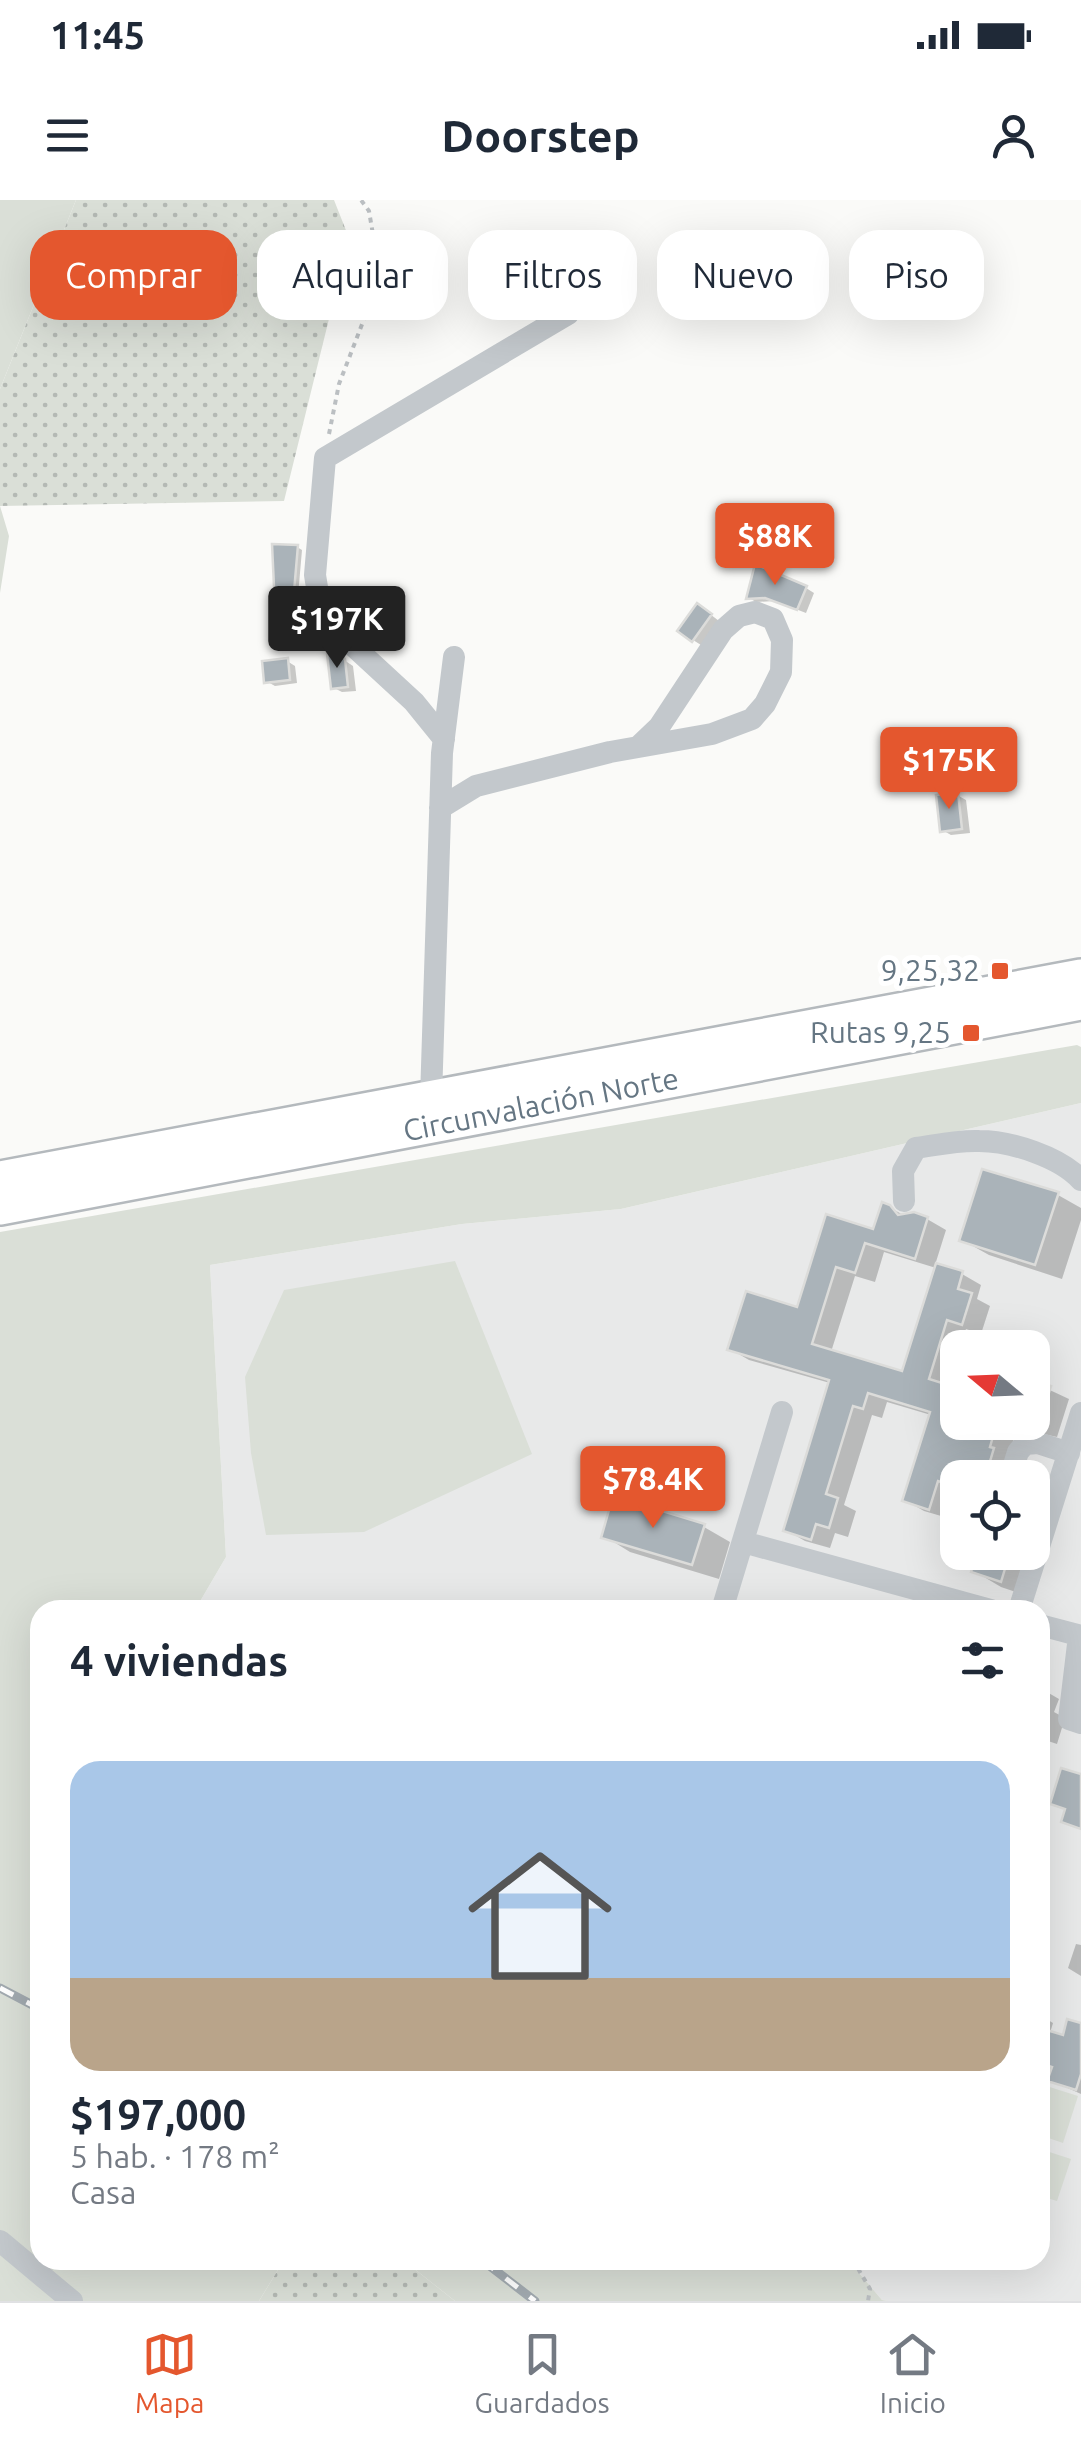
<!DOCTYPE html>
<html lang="es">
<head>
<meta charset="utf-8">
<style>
	:root { --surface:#fff; --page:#f2f2f3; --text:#1f2937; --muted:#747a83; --line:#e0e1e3; --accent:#e4572e }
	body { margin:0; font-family:Ubuntu,sans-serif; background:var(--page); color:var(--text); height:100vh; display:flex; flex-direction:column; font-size:38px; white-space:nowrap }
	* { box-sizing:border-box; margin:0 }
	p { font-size:32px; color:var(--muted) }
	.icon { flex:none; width:55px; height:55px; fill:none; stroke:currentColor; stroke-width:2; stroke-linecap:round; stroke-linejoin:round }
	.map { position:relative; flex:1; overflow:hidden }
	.drawer { position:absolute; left:30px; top:1400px; width:1020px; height:670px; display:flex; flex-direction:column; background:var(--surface); border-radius:30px; box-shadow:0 10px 40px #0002 }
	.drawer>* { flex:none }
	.banner { position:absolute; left:30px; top:30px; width:1022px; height:90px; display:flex; gap:20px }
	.needle { width:65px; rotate:289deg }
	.buttons { position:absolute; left:940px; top:1130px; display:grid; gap:20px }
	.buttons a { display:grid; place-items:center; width:110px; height:110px; border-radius:20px; background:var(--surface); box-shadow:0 10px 40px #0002; font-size:50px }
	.price { position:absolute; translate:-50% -85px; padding:0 22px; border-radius:10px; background:var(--accent); color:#fff; font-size:32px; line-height:65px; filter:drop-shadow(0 2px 5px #0008) }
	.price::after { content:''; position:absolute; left:50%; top:60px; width:30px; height:22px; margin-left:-15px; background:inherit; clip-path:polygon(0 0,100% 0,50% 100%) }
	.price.active { background:#222; color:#fff }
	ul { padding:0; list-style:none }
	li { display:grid; align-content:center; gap:20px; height:530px; padding:0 40px }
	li+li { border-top:2px solid var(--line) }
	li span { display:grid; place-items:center; height:310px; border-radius:30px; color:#555 }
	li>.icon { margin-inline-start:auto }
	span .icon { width:180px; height:180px; fill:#fffc; stroke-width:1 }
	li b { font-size:42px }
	h2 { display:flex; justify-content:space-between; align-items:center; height:120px; padding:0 40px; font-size:42px }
	.tag { padding:0 35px; border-radius:30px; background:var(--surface); box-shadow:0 10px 40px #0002; font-size:35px; line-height:90px }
	.tag.active { background:var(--accent); color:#fff }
	.status { display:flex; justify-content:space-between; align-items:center; height:70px; padding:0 50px; background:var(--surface); direction:ltr }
	.status svg { height:28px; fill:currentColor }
	header { display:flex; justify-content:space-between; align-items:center; height:130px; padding:0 40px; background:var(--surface); font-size:45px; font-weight:700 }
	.tabs { display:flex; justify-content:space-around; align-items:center; height:140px; border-top:2px solid var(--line); background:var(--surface); font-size:28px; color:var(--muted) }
	.tabs a { display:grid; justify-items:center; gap:5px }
	.tabs .active { color:var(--accent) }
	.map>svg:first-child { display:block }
</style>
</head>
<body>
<div class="status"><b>11:45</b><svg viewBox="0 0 49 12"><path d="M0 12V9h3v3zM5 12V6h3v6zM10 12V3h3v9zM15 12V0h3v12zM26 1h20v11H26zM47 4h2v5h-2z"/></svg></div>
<header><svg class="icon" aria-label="menu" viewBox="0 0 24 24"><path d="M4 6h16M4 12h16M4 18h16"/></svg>Doorstep<svg class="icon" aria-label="person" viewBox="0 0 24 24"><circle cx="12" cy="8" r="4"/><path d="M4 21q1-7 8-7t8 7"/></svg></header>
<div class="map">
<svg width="1081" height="2101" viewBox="0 0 1081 2101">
	<defs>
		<pattern id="garden-dots" width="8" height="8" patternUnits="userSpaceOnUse" patternTransform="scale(2.5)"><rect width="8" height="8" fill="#dadfd7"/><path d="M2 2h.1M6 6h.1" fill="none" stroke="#b4b9b4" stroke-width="1.8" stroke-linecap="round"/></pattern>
	</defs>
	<rect width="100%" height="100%" fill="#fafaf8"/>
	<path fill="#e8e9e9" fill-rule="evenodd" d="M 1081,903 L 1081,2101 L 888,2101 L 882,2100 L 848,2060 L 1040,2060 L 1040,1410 L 195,1410 L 226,1357 L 210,1065 L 462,1024 L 621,1009 ZM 958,1148 L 1032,1148 L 1032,1222 L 958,1222 ZM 958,1278 L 1032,1278 L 1032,1352 L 958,1352 Z"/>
	<path fill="#dadfd7" d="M 0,0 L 76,0 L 0,189 L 0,306 L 9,336 L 0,393 Z
		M 1077,845 L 1081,847 L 1081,903 L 621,1009 L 462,1024 L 210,1065 L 226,1357 L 195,1410 L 40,1410 L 40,2060 L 284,2060 L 259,2101 L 0,2101 L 0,1032 Z
		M 455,1061 L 532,1254 L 364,1332 L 266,1335 L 251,1253 L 245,1177 L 284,1090 Z
		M 1040,1884 L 1078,1896 L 1063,1943 L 1040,1935 Z
		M 1040,1949 L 1071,1959 L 1057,2001 L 1040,1996 Z
		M 403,2060 L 848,2060 L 882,2100 L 888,2101 L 455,2101 Z"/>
	<path fill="url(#garden-dots)" d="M 76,0 L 334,0 L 349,38 L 284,301 L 0,306 L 0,189 Z
		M 284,2060 L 403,2060 L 455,2101 L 259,2101 Z"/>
	<path fill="#0003" fill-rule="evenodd" d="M 297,347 L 302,350 L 298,396 L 301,397 L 300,420 L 305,422 L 304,432 L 278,429 Z
		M 806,388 L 814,393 L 806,413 L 775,401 L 756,402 L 749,398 Z
		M 706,411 L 719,421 L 701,445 L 693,440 Z
		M 338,456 L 353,466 L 356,491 L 342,492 L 334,488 Z
		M 287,461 L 295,466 L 297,483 L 275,486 L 266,481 Z
		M 957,595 L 966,600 L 970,633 L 951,635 L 942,630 Z
		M 1058,995 L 1081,1008 L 1081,1020 L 1062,1079 L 989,1055 L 962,1040 Z
		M 889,1007 L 905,1016 L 927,1019 L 946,1030 L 935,1065 L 962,1074 L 981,1085 L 977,1099 L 990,1106 L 981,1134 L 966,1129 L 958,1148 L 948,1187 L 958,1222 L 1032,1222 L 1032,1168 L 1042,1174 L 1039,1185 L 1069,1199 L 1057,1237 L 1017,1228 L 1008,1259 L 1007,1278 L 958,1278 L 958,1290 L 948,1318 L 924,1311 L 905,1300 L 931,1215 L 887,1202 L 882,1218 L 872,1215 L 844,1305 L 856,1311 L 848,1337 L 835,1333 L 830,1348 L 805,1341 L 786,1330 L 830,1183 L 749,1160 L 730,1149 L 799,1110 L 828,1018 L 875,1032 ZM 884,1052 L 936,1068 L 904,1174 L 831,1152 L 855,1076 L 875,1082 Z
		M 704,1327 L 730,1342 L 719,1379 L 630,1352 L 604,1336 Z
		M 980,1352 L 1032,1352 L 1028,1396 L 1001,1387 L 974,1371 Z
		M 1040,1488 L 1059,1499 L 1054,1512 L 1065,1518 L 1057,1544 L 1042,1539 L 1040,1545 Z
		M 1040,1576 L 1046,1579 L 1040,1599 Z
		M 1076,1744 L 1081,1745 L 1081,1776 L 1068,1768 Z
		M 1040,1815 L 1053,1823 L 1050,1833 L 1064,1838 L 1081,1826 L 1081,1894 L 1050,1880 L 1053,1870 L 1042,1867 L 1040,1872 Z"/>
	<path fill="#aab3b9" stroke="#dcdcda" stroke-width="2.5" d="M 272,344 L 298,345 L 294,392 L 297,392 L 296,417 L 301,417 L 300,431 L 276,430 Z
		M 755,364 L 807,386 L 797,410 L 765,398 L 746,399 Z
		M 697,403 L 712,414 L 692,442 L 677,431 Z
		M 339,453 L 345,459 L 348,487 L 331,489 L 327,454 Z
		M 288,458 L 290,480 L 264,483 L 262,461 Z
		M 958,592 L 962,629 L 940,632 L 936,595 Z
		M 982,969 L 1059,992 L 1035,1065 L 959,1041 Z
		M 882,1002 L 890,1005 L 898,1015 L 914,1012 L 928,1017 L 915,1059 L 865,1043 L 855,1073 L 836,1067 L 812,1144 L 902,1171 L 936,1063 L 963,1071 L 958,1089 L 972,1093 L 962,1125 L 947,1120 L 929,1179 L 958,1188 L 958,1222 L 997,1222 L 990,1247 L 994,1248 L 985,1278 L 958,1278 L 958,1287 L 938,1281 L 929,1310 L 902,1301 L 930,1212 L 868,1193 L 863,1209 L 853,1206 L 826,1294 L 838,1298 L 829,1328 L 816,1324 L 811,1340 L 783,1331 L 829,1180 L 727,1150 L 746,1091 L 797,1107 L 826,1014 L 873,1029 Z
		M 1032,1180 L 1051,1186 L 1038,1228 L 1032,1228 Z
		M 613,1296 L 705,1324 L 692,1365 L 601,1338 Z
		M 977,1352 L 1010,1352 L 1001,1382 L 971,1372 Z
		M 1061,1568 L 1081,1574 L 1081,1629 L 1061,1622 L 1065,1609 L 1050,1604 Z
		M 1067,1819 L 1081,1823 L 1081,1874 L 1076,1890 L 1047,1881 L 1052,1867 L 1040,1863 L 1040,1828 L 1063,1835 Z"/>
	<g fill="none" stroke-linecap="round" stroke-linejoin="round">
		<g stroke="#b4b9bd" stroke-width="40">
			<path id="highway" d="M 0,979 L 1081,777
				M 0,1007 L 1081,802"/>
		</g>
		<path stroke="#bbbfc2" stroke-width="4" stroke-dasharray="5 5" stroke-linecap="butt" d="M 329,234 L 339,184 L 376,88 L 378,64 L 369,11 L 361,0
			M 853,2060 L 870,2089 L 868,2101"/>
		<path stroke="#c3c8cc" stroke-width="22" d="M 444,539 L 414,502 L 337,431 L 321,412 L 315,375 L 325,258 L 568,114
			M 440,608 L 476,586 L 610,552 L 712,534 L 752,519 L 765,504 L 781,472 L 782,440 L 773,419 L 755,412 L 739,416 L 723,430 L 659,527 L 638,547
			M 431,898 L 442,553 L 454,457
			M 904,1001 L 903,971 L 916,948 C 937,945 958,940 979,941 C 1011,941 1060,957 1081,980
			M 1010,1278 L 1018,1252 L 1025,1244 L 1038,1243 L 1069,1253
			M 743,1342 L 991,1410
			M 722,1410 L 782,1212
			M 1019,1410 L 1081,1213
			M 1040,1425 L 1081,1436
			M 1079,1436 L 1069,1519 L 1081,1523
			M 0,2041 L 72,2101"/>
		<use href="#highway" stroke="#fff" stroke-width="35"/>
		<g stroke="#a2aab0" stroke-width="9">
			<path id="rail" d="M 0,1788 L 40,1809
				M 482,2060 L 535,2101"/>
		</g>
		<use href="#rail" stroke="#fff" stroke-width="5" stroke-dasharray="15" stroke-linecap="butt"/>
	</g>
	<g fill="#e4572e" stroke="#fff" stroke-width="4">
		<rect x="990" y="761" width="20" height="20" rx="5"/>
		<rect x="961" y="823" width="20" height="20" rx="5"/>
	</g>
	<g text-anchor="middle" stroke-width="10" stroke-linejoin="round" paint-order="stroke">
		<g font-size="30" fill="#657683" stroke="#fff" text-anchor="end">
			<text x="980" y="781">9,25,32</text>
			<text x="951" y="843">Rutas 9,25</text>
		</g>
		<g font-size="30" fill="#657683" stroke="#fff">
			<text transform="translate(541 905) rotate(-11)" y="10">Circunvalación Norte</text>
		</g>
	</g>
</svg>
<div class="buttons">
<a><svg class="needle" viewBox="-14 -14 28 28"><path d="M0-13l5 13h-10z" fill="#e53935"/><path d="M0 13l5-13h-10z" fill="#747a83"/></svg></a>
<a><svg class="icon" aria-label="locate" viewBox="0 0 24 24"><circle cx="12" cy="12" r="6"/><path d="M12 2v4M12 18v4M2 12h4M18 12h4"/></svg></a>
</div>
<b class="price" style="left:775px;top:388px">$88K</b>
<b class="price active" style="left:337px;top:471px">$197K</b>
<b class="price" style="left:949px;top:612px">$175K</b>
<b class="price" style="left:653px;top:1331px">$78.4K</b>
<div class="banner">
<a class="tag active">Comprar</a>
<a class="tag">Alquilar</a>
<a class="tag">Filtros</a>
<a class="tag">Nuevo</a>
<a class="tag">Piso</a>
</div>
<section class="drawer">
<h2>4 viviendas<svg class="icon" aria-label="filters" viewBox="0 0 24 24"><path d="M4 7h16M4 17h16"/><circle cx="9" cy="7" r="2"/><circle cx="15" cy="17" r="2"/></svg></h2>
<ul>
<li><span style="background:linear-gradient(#a9c7e8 70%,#b9a48a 0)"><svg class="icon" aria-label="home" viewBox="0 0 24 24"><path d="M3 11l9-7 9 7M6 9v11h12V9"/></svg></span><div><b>$197,000</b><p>5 hab. · 178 m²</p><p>Casa</p></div></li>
</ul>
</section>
</div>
<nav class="tabs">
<a class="active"><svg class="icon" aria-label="map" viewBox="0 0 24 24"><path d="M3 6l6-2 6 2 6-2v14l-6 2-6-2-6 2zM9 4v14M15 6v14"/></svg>Mapa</a>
<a><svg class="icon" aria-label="saved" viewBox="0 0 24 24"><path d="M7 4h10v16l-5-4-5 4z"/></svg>Guardados</a>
<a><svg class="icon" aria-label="home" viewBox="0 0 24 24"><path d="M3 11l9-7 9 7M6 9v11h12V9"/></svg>Inicio</a>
</nav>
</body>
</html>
